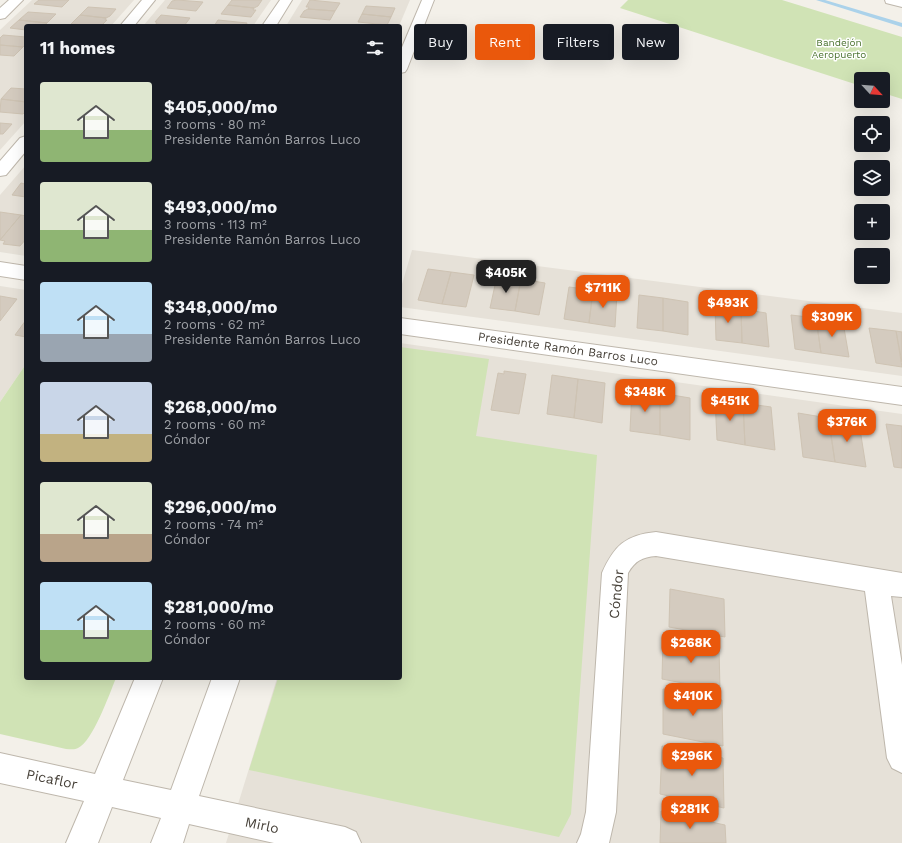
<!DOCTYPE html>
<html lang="en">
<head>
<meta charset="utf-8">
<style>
	:root { --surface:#171b24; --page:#242831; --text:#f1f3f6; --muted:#9ea1a6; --accent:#ea580c }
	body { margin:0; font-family:"Work Sans",sans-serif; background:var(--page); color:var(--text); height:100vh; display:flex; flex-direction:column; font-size:15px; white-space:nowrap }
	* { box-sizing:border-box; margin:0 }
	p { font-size:13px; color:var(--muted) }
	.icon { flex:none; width:22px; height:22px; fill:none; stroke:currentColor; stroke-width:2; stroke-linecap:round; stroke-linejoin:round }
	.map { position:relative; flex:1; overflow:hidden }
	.side { position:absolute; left:24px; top:24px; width:378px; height:656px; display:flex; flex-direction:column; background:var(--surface); border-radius:4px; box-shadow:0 4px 16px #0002 }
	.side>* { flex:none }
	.banner { position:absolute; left:414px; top:24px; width:380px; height:36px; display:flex; gap:8px }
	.needle { width:26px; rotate:116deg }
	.tools { position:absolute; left:854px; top:72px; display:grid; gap:8px }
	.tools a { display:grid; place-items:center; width:36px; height:36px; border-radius:4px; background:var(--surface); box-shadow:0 4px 16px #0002; font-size:20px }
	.price { position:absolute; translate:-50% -34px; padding:0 9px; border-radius:8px; background:var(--accent); color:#fff; font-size:13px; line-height:26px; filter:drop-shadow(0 1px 2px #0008) }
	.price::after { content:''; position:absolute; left:50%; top:24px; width:12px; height:9px; margin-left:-6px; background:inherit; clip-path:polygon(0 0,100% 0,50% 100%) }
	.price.selected { background:#222; color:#fff }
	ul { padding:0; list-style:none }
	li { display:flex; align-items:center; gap:12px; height:100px; padding:0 16px }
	li span { display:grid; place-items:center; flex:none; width:112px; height:80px; border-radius:4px; color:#555 }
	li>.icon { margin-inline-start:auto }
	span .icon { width:48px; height:48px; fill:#fffc; stroke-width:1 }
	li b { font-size:17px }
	h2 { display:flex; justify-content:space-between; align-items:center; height:48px; padding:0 16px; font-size:17px }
	.pill { padding:0 14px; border-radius:4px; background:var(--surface); box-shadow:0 4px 16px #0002; font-size:14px; line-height:36px }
	.pill.selected { background:var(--accent); color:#fff }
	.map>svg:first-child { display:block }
</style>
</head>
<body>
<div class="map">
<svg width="902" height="843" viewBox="0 0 902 843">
	<rect width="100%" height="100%" fill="#f3f0e9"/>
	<path fill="#e6e1d8" d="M 32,0 L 134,0 L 111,26 L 26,26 L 26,121 L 0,150 L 0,30 Z
		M 165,0 L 271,0 L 253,26 L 143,26 Z
		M 302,0 L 410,0 L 399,26 L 286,26 Z
		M 26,165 L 26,256 L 0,252 L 0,195 Z
		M 412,250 L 902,313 L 902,376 L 400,307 L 400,291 Z
		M 0,286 L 26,290 L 26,364 L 0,402 Z
		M 400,343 L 902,414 L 902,843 L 226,843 L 277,678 L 400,678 Z"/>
	<path fill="#d0e3b5" d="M 628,0 L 782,0 L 902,37 L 902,99 L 883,93 L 883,79 L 861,79 L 861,86 L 620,8 Z
		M 400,347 L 489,359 L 476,436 L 597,455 L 571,814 L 559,837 L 249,770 L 278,678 L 400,678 Z
		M 26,364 L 26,678 L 116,678 C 109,695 93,741 78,748 C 75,750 70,749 66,749 L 0,734 L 0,402 Z"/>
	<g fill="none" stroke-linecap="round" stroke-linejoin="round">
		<path fill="#abd2ea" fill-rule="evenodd" d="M 816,0 L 825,0 L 902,23 L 902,27 Z"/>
	</g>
	<path fill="#d4cbbf" stroke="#cec3b3" d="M 39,0 L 69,0 L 62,7 L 34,4 Z
		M 177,0 L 203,2 L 196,11 L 167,8 L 172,1 Z
		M 232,0 L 262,0 L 258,6 L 254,8 L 228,5 Z
		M 310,0 L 340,3 L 335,11 L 308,9 L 309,7 L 306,7 Z
		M 228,5 L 254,8 L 253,10 L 256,10 L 251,17 L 221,14 Z
		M 366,6 L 395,8 L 391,17 L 362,14 Z
		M 88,7 L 116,9 L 110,16 L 106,18 L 80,15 Z
		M 308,9 L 335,11 L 330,20 L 300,17 L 304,11 Z
		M 28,12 L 56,14 L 47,23 L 19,20 Z
		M 362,14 L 391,17 L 387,25 L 358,22 Z
		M 80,15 L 106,18 L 105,20 L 107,20 L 101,26 L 71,24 Z
		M 161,15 L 190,18 L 184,26 L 156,24 L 157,22 L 155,22 Z
		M 19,20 L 47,23 L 44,26 L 26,26 L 26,30 L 10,28 Z
		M 218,20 L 247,23 L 246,26 L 214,26 Z
		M 3,35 L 26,37 L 26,44 L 23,47 L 0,45 L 0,38 Z
		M 0,45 L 23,47 L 14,56 L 0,55 Z
		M 11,88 L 26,89 L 26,102 L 1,99 Z
		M 1,99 L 26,102 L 26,111 L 23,114 L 0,112 Z
		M 0,123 L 12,124 L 3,134 L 0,134 Z
		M 26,182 L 26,197 L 12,195 L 21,183 L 25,184 Z
		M 0,212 L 21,215 L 0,240 Z
		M 21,215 L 26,216 L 26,239 L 20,246 L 3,244 L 5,241 L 0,240 Z
		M 428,269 L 451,272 L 442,304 L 418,300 Z
		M 451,272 L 474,275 L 466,307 L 442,304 Z
		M 497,276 L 521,279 L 515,311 L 490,308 Z
		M 521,279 L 545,283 L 539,315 L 515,311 Z
		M 569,287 L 593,290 L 589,323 L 564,319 Z
		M 593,290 L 617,294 L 615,327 L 589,323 Z
		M 639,295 L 663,298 L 663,331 L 637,328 Z
		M 0,296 L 17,299 L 0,321 Z
		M 663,298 L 688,302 L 688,335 L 663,331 Z
		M 715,306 L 741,309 L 742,343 L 716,340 Z
		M 741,309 L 766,313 L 769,347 L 742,343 Z
		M 791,315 L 816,318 L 821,353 L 795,349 Z
		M 816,318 L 843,322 L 849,357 L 821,353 Z
		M 26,320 L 26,337 L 15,335 Z
		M 869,328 L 896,331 L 902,367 L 876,363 Z
		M 896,331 L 902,332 L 902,362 Z
		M 504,371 L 526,374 L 519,414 L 491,410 L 498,373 L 504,374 Z
		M 552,375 L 578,379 L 574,418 L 547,414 Z
		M 578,379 L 605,383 L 602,423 L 574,418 Z
		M 632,389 L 655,393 L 655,396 L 660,397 L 660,435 L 630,431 Z
		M 666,394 L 690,398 L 690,440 L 660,435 L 660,397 L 667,398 Z
		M 715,399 L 743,403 L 745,445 L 717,440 Z
		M 743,403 L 771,407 L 775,450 L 745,445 Z
		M 798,413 L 822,417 L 823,421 L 829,422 L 835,462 L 803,457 Z
		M 835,419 L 859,423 L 866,467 L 835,462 L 829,422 L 836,423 Z
		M 886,424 L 902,426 L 902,468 L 894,467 Z
		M 670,589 L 724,599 L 725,637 L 669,627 Z
		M 663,637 L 719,648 L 720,690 L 662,679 Z
		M 663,689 L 722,700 L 723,746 L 663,734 Z
		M 662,746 L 723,758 L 724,808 L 660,794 Z
		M 661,811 L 725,825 L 726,843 L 660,843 Z"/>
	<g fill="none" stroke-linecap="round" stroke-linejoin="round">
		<g stroke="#beb7ac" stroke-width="2">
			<path id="street" d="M 9,0 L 23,0 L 5,18 L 0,19 L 0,8 Z
				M 142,0 L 155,0 L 134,26 L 120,26 Z
				M 280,0 L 292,0 L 276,26 L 262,26 Z
				M 422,0 L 434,0 L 407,69 L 405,72 L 400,73 L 400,52 Z
				M 885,0 L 902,0 L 902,7 L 886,3 Z
				M 26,136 L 26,151 L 6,175 L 0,176 L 0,161 L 20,138 Z
				M 0,262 L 26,266 L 26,280 L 0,276 Z
				M 400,318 L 902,387 L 902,405 L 400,334 Z
				M 656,532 L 902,573 L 902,597 L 891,596 L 902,665 L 902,773 L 892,768 L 887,758 L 865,591 L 656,556 C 642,557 635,561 628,573 L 616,812 L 609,843 L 577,843 L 581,834 L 586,812 L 602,573 C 614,546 625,535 656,532 Z
				M 135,678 L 163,678 L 123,780 L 171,790 L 212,678 L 240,678 L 199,796 L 345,827 L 356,832 L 361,843 L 274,843 L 189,824 L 183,843 L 151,843 L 161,818 L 112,807 L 98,843 L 66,843 L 84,801 L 0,783 L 0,753 L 95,774 Z"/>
		</g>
		<use href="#street" fill="#fff" fill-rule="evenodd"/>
	</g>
	<g text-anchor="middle" stroke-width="3" stroke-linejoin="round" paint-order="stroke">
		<g font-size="10" fill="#4b7330" stroke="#fff">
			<text x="839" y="46">Bandejón<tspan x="839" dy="12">Aeropuerto</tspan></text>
		</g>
		<g font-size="12" fill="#464038" stroke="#fff">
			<text transform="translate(568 349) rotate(8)" y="4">Presidente Ramón Barros Luco</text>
		</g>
		<g font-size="14" fill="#464038" stroke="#fff">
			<text transform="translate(616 594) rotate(-84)" y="5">Cóndor</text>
			<text transform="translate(52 779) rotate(12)" y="5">Picaflor</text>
			<text transform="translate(262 825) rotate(12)" y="5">Mirlo</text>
		</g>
	</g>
</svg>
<div class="tools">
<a><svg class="needle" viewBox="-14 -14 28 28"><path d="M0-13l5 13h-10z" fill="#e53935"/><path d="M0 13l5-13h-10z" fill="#9ea1a6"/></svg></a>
<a><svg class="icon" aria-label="locate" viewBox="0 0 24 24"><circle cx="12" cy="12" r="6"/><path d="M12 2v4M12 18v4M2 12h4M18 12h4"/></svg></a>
<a><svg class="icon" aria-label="layers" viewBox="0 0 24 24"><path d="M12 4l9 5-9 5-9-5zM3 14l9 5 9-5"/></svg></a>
<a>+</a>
<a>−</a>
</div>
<b class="price selected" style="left:506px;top:294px">$405K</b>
<b class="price" style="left:603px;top:309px">$711K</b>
<b class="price" style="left:728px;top:324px">$493K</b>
<b class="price" style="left:832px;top:338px">$309K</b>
<b class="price" style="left:645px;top:413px">$348K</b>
<b class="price" style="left:730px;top:422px">$451K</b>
<b class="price" style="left:847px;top:443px">$376K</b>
<b class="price" style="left:691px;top:664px">$268K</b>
<b class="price" style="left:693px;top:717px">$410K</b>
<b class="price" style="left:692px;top:777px">$296K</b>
<b class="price" style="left:690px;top:830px">$281K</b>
<div class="banner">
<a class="pill">Buy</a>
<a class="pill selected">Rent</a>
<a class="pill">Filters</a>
<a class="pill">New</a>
</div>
<section class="side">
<h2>11 homes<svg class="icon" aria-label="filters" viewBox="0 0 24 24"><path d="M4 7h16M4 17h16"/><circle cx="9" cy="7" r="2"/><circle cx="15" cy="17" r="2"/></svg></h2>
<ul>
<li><span style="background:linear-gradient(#dfe7d0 60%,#8fb573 0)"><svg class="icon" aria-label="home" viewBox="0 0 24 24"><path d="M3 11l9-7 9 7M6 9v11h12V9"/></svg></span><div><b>$405,000/mo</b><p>3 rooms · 80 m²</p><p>Presidente Ramón Barros Luco</p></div></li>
<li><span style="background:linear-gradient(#dfe7d0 60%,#8fb573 0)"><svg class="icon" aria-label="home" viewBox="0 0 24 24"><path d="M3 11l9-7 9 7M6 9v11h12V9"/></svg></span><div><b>$493,000/mo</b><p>3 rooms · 113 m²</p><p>Presidente Ramón Barros Luco</p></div></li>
<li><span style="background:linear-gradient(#bfe0f5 65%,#9aa5b1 0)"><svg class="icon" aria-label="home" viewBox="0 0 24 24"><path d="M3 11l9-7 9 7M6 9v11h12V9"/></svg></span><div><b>$348,000/mo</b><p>2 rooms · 62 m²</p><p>Presidente Ramón Barros Luco</p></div></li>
<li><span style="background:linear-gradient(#c9d6e8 65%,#c2b280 0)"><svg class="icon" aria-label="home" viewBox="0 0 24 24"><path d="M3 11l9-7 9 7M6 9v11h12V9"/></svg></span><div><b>$268,000/mo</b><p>2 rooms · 60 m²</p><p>Cóndor</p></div></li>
<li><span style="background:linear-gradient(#dfe7d0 65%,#b9a48a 0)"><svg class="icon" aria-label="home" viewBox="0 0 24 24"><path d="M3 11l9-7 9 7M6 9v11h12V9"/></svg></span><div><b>$296,000/mo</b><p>2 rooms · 74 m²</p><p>Cóndor</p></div></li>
<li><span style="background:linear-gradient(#bfe0f5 60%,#8fb573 0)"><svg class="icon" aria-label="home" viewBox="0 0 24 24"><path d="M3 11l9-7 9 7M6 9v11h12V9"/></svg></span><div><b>$281,000/mo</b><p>2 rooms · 60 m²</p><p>Cóndor</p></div></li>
</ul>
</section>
</div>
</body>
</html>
